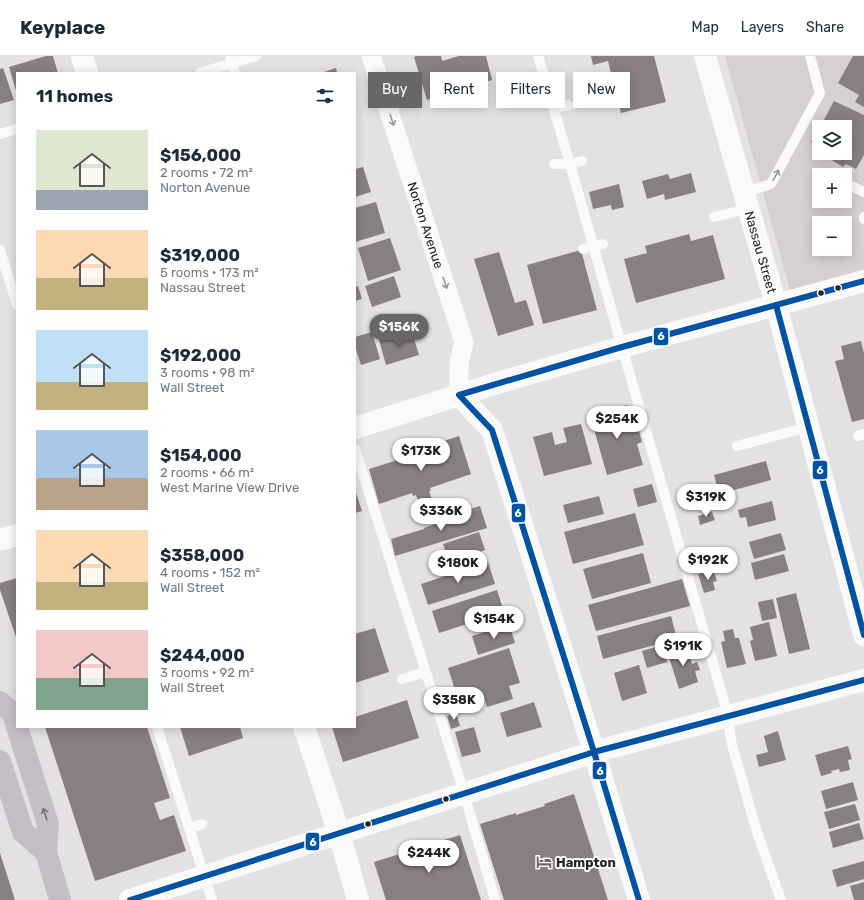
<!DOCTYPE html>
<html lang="en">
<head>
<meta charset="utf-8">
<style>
	:root { --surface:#fff; --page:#f2f2f3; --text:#1f2937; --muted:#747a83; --line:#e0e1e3; --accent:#686667 }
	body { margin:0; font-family:Rubik,sans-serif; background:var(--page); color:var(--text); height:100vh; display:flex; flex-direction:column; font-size:15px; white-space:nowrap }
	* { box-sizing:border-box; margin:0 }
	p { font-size:13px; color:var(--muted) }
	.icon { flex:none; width:22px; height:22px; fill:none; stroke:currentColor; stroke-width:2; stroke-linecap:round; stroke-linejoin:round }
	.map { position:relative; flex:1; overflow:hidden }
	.side { position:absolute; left:16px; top:16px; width:340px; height:656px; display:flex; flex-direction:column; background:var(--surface); border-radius:0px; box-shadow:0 2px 10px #0003 }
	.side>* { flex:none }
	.top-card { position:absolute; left:368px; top:16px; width:380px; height:36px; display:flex; gap:8px }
	.fabs { position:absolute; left:812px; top:64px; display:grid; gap:8px }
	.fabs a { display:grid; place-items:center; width:40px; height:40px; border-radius:0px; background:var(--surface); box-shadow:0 2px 10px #0003; font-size:20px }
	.price { position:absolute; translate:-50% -34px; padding:0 9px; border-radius:14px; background:#fff; color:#222; font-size:13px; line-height:26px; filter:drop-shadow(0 1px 2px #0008) }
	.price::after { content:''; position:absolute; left:50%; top:24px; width:12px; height:9px; margin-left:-6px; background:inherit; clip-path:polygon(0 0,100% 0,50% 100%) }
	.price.selected { background:var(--accent); color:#fff }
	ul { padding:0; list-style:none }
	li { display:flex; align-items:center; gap:12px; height:100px; padding:0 20px }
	li span { display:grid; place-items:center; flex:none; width:112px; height:80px; border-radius:0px; color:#555 }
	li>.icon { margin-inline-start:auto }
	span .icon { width:48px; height:48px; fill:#fffc; stroke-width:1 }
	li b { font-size:17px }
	h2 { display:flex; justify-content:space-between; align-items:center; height:48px; padding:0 20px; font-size:17px }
	.tag { padding:0 14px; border-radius:0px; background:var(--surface); box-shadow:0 2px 10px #0003; font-size:14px; line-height:36px }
	.tag.selected { background:var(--accent); color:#fff }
	header { display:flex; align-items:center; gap:24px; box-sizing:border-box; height:56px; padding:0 20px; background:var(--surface); border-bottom:1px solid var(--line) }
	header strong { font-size:19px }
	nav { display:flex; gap:22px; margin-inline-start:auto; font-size:14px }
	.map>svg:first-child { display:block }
</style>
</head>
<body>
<header>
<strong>Keyplace</strong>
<nav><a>Map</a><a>Layers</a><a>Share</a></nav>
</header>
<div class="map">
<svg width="864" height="844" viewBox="0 0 864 844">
	<rect width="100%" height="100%" fill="#e3e1e2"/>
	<path fill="#d6d0d5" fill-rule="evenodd" d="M 725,0 L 864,0 L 864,213 L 790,234 ZM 819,71 L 845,71 L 845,97 L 819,97 ZM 819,119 L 845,119 L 845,145 L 819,145 ZM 819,167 L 845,167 L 845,193 L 819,193 Z"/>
	<path fill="#887f84" d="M 46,0 L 53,0 L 58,17 L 17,17 L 17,38 L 9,11 Z
		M 416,0 L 441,0 L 442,5 L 459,0 L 486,0 L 492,24 L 427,44 L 414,1 Z
		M 591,0 L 654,0 L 666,46 L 621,57 L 608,5 L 593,9 Z
		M 853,0 L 864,0 L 864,51 L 855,46 L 859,39 L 838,27 Z
		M 3,12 L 14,44 L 0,48 L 0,13 Z
		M 336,12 L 337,17 L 321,17 Z
		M 834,45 L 864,59 L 864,99 L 856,113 L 846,108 L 843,111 L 830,103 L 832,99 L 829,97 L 845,97 L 845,71 L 820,71 Z
		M 819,72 L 819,91 L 811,86 Z
		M 363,111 L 371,136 L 355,141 L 355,113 Z
		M 691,117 L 696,136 L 665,144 L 664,138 L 647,143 L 642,125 L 668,118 L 670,123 Z
		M 619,128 L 624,151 L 612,154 L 611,149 L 593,153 L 589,136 Z
		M 376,146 L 385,177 L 355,186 L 355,152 Z
		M 689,178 L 691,185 L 713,179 L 725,223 L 636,247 L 624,203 L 647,197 L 645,190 Z
		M 390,182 L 401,214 L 368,225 L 358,192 Z
		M 581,194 L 597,254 L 543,268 L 527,209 Z
		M 499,196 L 515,247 L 526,244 L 534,269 L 498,280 L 474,203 Z
		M 394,220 L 401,241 L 372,251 L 365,230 Z
		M 358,230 L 362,243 L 355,245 L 355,231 Z
		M 372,276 L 380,303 L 361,309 L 355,290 L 355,281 Z
		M 412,276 L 419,299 L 386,309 L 379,284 L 390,280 L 391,283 Z
		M 861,285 L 864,297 L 864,363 L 852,366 L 835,305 L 844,303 L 841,290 Z
		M 627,349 L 633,370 L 637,368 L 642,386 L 637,388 L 643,409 L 607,419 L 590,359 Z
		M 581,368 L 592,408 L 544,420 L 533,381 L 552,376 L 555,389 L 567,386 L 563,372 Z
		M 459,380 L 471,418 L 430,432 L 431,435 L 429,435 L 434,450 L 421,454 L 416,439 L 413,440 L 412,437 L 379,448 L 369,413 L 401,403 L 400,399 Z
		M 766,405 L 771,424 L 719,438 L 714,419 Z
		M 652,428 L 657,446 L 638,451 L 633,433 Z
		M 355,434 L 362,455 L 355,457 Z
		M 599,440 L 604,458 L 568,467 L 563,449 Z
		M 772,445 L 776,464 L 748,471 L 746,461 L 740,462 L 738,454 Z
		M 480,450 L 487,472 L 395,500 L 391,483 L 424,473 L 424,472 L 458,460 L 457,457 Z
		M 712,456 L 715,464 L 700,469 L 698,460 Z
		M 635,457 L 644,489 L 573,508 L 564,476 Z
		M 479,476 L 485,494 L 449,506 L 443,488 Z
		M 781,477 L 786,494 L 754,503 L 749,486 Z
		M 643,497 L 651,527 L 592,543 L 583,513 Z
		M 784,498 L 789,515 L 755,524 L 751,507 Z
		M 488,506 L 495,528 L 428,549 L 421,528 Z
		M 713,514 L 717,525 L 713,526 L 715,534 L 704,537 L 698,518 Z
		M 17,522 L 17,584 L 0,534 L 0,527 Z
		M 682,523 L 690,550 L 596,575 L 588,549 Z
		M 497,534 L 504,556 L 439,577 L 432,555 Z
		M 796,537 L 810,593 L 789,598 L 776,542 Z
		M 773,543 L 777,562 L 762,565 L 758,546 Z
		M 671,560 L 677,583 L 603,603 L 597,580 Z
		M 769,566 L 777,600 L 755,605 L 750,585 L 753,584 L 750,571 Z
		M 509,568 L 515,587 L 478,599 L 472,580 Z
		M 375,572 L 389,616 L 355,627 L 355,578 Z
		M 733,573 L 735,582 L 739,582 L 746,608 L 727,612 L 721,586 L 725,585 L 723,575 Z
		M 686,588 L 692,608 L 697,606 L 700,614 L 695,615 L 698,626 L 679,633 L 667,595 Z
		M 662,589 L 667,606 L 647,612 L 642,595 Z
		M 509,592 L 520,627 L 509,630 L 513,643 L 487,651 L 483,639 L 459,646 L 448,612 Z
		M 639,609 L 647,637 L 622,645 L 614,617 Z
		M 407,644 L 419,682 L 343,706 L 332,671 L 355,671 L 355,661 Z
		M 534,646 L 542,671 L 507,681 L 500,657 Z
		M 456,657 L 460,670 L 451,673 L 447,660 Z
		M 45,671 L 147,671 L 170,742 L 154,747 L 160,764 L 174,759 L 186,795 L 95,825 Z
		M 180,671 L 240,671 L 243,682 L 189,700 Z
		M 474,671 L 481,696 L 462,701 L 455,676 Z
		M 778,675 L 786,704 L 759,711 L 756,699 L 768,696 L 764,680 Z
		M 848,690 L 852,703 L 848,704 L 850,714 L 840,716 L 839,713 L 831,715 L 832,717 L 821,720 L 815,699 Z
		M 853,726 L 858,744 L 826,753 L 821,735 Z
		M 574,738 L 608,844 L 504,844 L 480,768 L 516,757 L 516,759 L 545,750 L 544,748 Z
		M 855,748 L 860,764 L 829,773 L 824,756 Z
		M 859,767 L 864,783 L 833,792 L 829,776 Z
		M 460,779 L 481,844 L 386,844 L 374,806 Z
		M 0,797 L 15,844 L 0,844 Z
		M 864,805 L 864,823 L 837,831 L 832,814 Z
		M 864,826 L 864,844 L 854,844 L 850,830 Z"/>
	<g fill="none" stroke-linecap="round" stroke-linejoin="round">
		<path stroke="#fbfafb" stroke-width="10" d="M 230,0 L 235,17
			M 538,0 L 570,108 L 622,291 L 724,645 L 728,660 L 731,685 L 757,776 L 781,844
			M 200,17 L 256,0
			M 554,52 L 568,49
			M 0,78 L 17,73
			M 554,108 L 570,108 L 582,105
			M 845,127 L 864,136
			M 744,137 L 771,128 L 820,37 L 810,0
			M 714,161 L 748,153
			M 864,161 L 864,163
			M 583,193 L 603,188
			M 0,194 L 17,249
			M 858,380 L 864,378
			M 737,390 L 808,371
			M 355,393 L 461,727 L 495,844
			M 402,623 L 425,616
			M 157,671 L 212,844
			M 190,772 L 202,768"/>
		<path stroke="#fbfafb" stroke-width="19" d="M 371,0 L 464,286 L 459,307 L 459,339"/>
		<path stroke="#fbfafb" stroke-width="22" d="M 82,0 L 87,17
			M 705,0 L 776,249 L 864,579
			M 459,339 L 492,374 L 594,696 L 639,844
			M 355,372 L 504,325 L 622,291 L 864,225
			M 0,484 L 17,479
			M 304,671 L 339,777 L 358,844
			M 130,844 L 594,696 L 864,624"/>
		<path stroke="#c4bfc7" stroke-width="22" d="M 0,646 L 13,658 L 17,671
			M 17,671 L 48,768 L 46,796 L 60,844
			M 0,705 L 23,776 L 46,796"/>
		<g stroke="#fff" stroke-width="9">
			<path id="bus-1" d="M 776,249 L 864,579
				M 459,339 L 492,374 L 594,696 L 639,844
				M 459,339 L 622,291 L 864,225
				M 130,844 L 594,696 L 864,624"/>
		</g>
		<use href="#bus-1" stroke="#0053a4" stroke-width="6"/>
	</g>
	<defs><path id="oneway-shaft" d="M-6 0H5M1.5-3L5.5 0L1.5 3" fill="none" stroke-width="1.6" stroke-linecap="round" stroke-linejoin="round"/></defs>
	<g stroke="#9b9a9b">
		<use href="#oneway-shaft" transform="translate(392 64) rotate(72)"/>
		<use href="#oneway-shaft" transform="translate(776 119) rotate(-62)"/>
		<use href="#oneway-shaft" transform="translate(445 227) rotate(72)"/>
	</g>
	<use stroke="#747276" href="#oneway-shaft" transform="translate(45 758) rotate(-108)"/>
	<defs>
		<g id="hotel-bare" transform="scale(1.2)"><path d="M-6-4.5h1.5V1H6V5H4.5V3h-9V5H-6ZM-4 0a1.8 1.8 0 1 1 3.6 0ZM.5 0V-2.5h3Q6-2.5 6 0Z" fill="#686667" stroke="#fff" stroke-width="2.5" paint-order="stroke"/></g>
	</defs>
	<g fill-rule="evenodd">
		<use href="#hotel-bare" x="544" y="806"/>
	</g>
	<g fill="#252425" stroke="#fff" stroke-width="1.5">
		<circle cx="838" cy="232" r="3.5"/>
		<circle cx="821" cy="237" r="3.5"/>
		<circle cx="446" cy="743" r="3.5"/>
		<circle cx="368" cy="768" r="3.5"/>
	</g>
	<g text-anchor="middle" stroke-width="4" stroke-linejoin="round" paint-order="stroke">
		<g font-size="13" fill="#252425" stroke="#fff">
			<text transform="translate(426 169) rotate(72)" y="5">Norton Avenue</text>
			<text transform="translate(761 196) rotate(74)" y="5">Nassau Street</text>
		</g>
		<g font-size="13" font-weight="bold" fill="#252425" stroke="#fff" text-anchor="start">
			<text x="556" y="811">Hampton</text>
		</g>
	</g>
	<g stroke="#fff" stroke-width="1.5">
		<rect x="653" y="271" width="16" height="19" rx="4" fill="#0053a4"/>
		<rect x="812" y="404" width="16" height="20" rx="4" fill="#0053a4"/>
		<rect x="511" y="447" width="15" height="20" rx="4" fill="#0053a4"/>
		<rect x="592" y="705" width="15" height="19" rx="4" fill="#0053a4"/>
		<rect x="305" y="776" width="15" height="19" rx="4" fill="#0053a4"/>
	</g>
	<g font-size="11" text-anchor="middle" font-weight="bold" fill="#fff">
		<text x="661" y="284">6</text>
		<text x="820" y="418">6</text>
		<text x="518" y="461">6</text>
		<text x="600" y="719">6</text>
		<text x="313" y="790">6</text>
	</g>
</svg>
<div class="fabs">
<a><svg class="icon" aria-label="layers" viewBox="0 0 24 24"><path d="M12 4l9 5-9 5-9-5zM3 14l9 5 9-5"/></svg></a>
<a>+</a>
<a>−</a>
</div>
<b class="price selected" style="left:399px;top:292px">$156K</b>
<b class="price" style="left:617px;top:384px">$254K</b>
<b class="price" style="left:421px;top:416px">$173K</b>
<b class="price" style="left:706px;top:462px">$319K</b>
<b class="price" style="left:441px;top:476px">$336K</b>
<b class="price" style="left:708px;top:525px">$192K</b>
<b class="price" style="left:458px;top:528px">$180K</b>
<b class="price" style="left:494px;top:584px">$154K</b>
<b class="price" style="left:683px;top:611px">$191K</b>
<b class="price" style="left:454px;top:665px">$358K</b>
<b class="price" style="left:429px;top:818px">$244K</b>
<div class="top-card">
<a class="tag selected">Buy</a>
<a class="tag">Rent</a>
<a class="tag">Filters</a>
<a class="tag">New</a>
</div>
<section class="side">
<h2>11 homes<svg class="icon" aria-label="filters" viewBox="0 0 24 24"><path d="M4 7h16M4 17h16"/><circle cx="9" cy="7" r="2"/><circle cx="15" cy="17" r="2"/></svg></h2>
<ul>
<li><span style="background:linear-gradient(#dfe7d0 75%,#9aa5b1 0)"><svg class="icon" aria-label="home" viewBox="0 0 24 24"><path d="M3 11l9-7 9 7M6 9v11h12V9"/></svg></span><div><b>$156,000</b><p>2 rooms · 72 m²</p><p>Norton Avenue</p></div></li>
<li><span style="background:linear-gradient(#ffd9b3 60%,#c2b280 0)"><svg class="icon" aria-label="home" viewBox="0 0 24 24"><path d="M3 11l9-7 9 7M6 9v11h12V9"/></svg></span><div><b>$319,000</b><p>5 rooms · 173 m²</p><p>Nassau Street</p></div></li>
<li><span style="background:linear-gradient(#bfe0f5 65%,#c2b280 0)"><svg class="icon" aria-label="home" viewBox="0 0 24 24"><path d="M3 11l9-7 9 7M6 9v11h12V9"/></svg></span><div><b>$192,000</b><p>3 rooms · 98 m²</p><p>Wall Street</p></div></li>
<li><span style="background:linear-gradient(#a9c7e8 60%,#b9a48a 0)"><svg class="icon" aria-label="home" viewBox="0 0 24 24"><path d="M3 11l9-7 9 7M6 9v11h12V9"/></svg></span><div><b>$154,000</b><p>2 rooms · 66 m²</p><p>West Marine View Drive</p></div></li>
<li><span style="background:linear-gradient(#ffd9b3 65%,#c2b280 0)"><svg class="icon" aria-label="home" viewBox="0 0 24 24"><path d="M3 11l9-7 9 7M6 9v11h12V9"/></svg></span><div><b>$358,000</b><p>4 rooms · 152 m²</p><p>Wall Street</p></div></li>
<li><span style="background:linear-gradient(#f6c9c9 60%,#7fa58c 0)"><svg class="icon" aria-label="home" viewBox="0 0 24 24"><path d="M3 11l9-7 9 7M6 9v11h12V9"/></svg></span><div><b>$244,000</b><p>3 rooms · 92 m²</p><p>Wall Street</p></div></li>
</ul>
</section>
</div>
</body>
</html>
